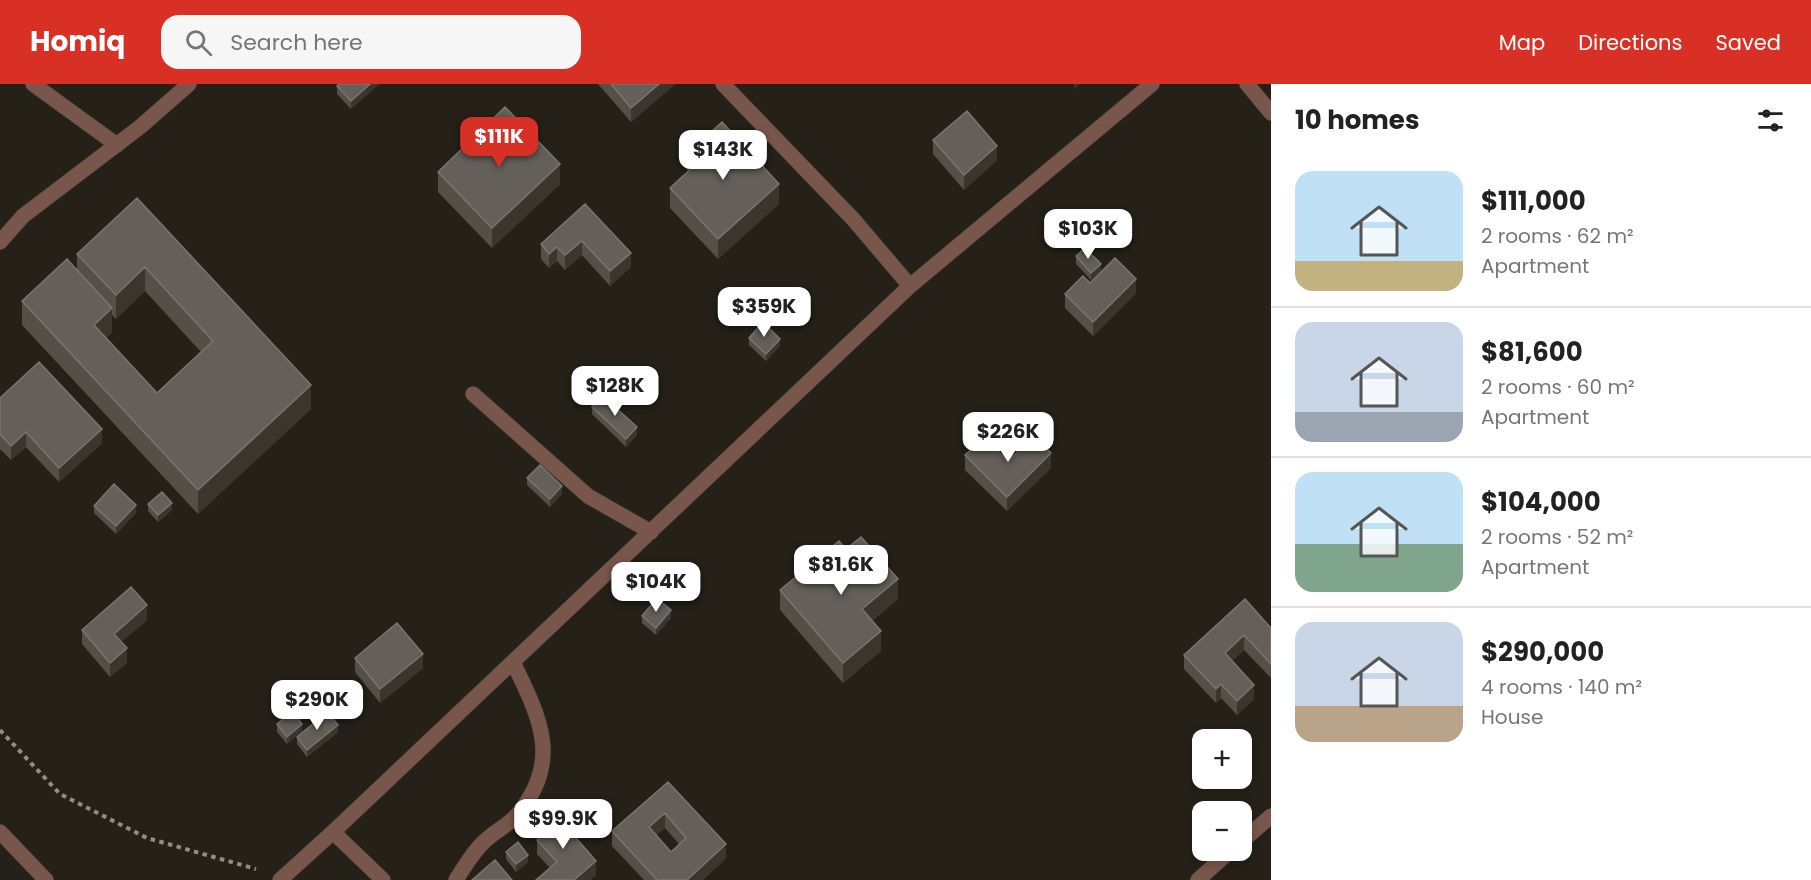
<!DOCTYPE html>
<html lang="en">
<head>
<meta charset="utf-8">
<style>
	:root { --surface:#fff; --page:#f6f6f6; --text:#222; --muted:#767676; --line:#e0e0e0; --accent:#d93025 }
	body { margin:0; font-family:Poppins,sans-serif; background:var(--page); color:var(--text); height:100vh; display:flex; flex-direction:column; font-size:22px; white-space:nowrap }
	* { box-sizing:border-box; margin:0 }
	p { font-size:20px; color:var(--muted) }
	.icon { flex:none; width:33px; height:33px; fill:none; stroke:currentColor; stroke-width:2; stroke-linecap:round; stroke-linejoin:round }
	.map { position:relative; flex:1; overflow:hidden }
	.panel { display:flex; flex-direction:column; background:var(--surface); width:540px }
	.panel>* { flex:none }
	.buttons { position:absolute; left:1192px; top:645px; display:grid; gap:12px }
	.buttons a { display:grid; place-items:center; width:60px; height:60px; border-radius:12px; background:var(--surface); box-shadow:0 3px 9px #0003; font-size:30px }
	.price { position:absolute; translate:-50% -51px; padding:0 14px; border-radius:12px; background:#fff; color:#222; font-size:20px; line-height:39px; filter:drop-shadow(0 2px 3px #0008) }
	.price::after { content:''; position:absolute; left:50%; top:36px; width:18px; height:14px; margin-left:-9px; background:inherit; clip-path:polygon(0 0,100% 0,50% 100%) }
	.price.current { background:var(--accent); color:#fff }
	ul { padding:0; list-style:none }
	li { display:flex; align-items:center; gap:18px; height:150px; padding:0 24px }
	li+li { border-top:2px solid var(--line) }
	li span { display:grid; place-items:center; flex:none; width:168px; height:120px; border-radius:18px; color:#555 }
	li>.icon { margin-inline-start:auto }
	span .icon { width:72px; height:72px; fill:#fffc; stroke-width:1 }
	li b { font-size:26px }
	h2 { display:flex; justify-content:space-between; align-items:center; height:72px; padding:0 24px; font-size:26px }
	header { display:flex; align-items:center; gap:36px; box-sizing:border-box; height:84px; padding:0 30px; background:var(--accent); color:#fff }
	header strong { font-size:28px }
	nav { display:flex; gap:33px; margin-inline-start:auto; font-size:21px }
	.search { width:420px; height:54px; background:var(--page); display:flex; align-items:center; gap:15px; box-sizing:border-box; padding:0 21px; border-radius:18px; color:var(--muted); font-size:22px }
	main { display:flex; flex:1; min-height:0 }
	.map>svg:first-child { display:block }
</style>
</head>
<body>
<header>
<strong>Homiq</strong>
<div class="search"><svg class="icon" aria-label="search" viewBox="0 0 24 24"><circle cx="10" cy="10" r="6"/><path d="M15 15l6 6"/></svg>Search here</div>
<nav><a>Map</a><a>Directions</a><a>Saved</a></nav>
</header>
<main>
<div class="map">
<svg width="1271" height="796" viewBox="0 0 1271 796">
	<rect width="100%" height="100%" fill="#252018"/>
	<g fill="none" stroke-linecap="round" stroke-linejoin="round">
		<g stroke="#413c35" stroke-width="16">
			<path id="minor" d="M 33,0 L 117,61
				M 723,0 L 853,135 L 910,202
				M 1247,0 L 1271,29
				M 0,158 L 23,132 L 140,43 L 189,0
				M 473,310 L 588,412 L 651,448
				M 0,748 L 46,796
				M 333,748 L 383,796
				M 1242,757 L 1271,732
				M 280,796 L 333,748 L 910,202 L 1152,0
				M 456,796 C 465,782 474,766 487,755 C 496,747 508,741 516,732 C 563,678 540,634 513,578
				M 1198,796 L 1231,766"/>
		</g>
		<path stroke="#928e87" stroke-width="4" stroke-dasharray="4.5 4.5" stroke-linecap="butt" d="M 0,646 L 60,710 L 147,754 L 256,785"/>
		<use href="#minor" stroke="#79564b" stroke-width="15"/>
	</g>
	<path fill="#544f47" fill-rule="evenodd" d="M 379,0 L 351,25 L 337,10 L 337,2 Z
		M 598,0 L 675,0 L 631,38 Z
		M 933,56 L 997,76 L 964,106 L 933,70 Z
		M 687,70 L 779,120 L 718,175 L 670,124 L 670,104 L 687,88 Z
		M 438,88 L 560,100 L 492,164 L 438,108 Z
		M 137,114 L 311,325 L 198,430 L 22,241 L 22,217 L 77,187 L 77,170 ZM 145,207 L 201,268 L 157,309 L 106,254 L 112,248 L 112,231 L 116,235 Z
		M 585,120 L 631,183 L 610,202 L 582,171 L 565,186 L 557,177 L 549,184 L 541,175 L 541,160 Z
		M 1076,172 L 1101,187 L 1091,196 L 1076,180 Z
		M 1090,199 L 1136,209 L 1093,252 L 1065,224 L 1065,210 Z
		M 749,254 L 780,262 L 766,277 L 749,261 Z
		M 0,314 L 102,359 L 59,398 L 26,363 L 11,376 L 0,365 Z
		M 592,323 L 637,351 L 626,363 L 592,330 Z
		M 965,371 L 1008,377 L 1051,384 L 1007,427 L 965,386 Z
		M 527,394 L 562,410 L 550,423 L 527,401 Z
		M 148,420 L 172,426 L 158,438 L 148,427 Z
		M 94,422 L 136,429 L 116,450 L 94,429 Z
		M 780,506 L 898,515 L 872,537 L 881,567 L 843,599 L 780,526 Z
		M 1245,515 L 1271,544 L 1271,594 L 1244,566 L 1232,577 L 1254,615 L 1237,631 L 1221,614 L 1216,619 L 1184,585 L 1184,571 Z
		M 642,532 L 671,534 L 656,551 L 642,539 Z
		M 147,536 L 121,558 L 127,579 L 110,593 L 82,560 L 82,546 Z
		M 355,574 L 423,584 L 380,619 L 355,588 Z
		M 277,640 L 302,647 L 287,660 L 277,648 Z
		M 338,648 L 307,673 L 297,660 L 297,653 Z
		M 668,698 L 726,774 L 703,796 L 644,796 L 612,762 L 612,747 ZM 665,744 L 679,760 L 671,768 L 656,751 Z
		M 536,734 L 596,791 L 590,796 L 536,796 L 550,784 L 537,770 L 537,756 L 540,753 L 536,748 Z
		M 506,768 L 528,778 L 516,788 L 506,775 Z"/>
	<path fill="#3a352d" d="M 370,0 L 379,0 L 351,25 L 351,17 Z
		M 659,0 L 675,0 L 631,38 L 631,24 Z
		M 1074,0 L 1080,0 L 1074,5 Z
		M 997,62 L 997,76 L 964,106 L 964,91 Z
		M 560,80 L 560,100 L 492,164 L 492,144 Z
		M 779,100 L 779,120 L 718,175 L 718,155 Z
		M 582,157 L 582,171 L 565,186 L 565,171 Z
		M 557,163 L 557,177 L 549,184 L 549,170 Z
		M 631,169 L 631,183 L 610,202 L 610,187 Z
		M 1101,180 L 1101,187 L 1091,196 L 1091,189 Z
		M 145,183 L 145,207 L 116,235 L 116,211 Z
		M 1136,195 L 1136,209 L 1093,252 L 1093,238 Z
		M 112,224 L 112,248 L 94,265 L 94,241 Z
		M 780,255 L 780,262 L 766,277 L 766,270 Z
		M 311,301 L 311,325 L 198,430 L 198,406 Z
		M 637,343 L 637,351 L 626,363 L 626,355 Z
		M 102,345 L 102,359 L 59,398 L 59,384 Z
		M 26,348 L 26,363 L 11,376 L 11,362 Z
		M 1051,369 L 1051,384 L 1007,427 L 1007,413 Z
		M 562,402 L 562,410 L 550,423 L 550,415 Z
		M 172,419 L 172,426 L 158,438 L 158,431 Z
		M 136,421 L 136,429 L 116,450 L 116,442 Z
		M 898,495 L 898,515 L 862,545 L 862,525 Z
		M 147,521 L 147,536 L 114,564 L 114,550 Z
		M 671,526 L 671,534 L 656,551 L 656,544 Z
		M 881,547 L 881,567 L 843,599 L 843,579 Z
		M 1244,551 L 1244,566 L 1225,583 L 1225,569 Z
		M 127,564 L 127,579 L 110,593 L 110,579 Z
		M 423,570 L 423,584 L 380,619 L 380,605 Z
		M 1221,600 L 1221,614 L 1216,619 L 1216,605 Z
		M 1254,601 L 1254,615 L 1237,631 L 1237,617 Z
		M 302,640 L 302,647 L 287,660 L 287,653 Z
		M 338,641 L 338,648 L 307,673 L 307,666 Z
		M 665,729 L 665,744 L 649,758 L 649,743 Z
		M 726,760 L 726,774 L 703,796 L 687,796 Z
		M 528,771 L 528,778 L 516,788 L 516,780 Z
		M 596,777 L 596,791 L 590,796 L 574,796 Z"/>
	<path fill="#645f58" stroke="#7a756e" stroke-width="1.5" fill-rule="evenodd" d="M 339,0 L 370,0 L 351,17 L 337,2 Z
		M 611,0 L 659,0 L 631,24 Z
		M 505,23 L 560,80 L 492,144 L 438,88 Z
		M 967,27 L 997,62 L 964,91 L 933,56 Z
		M 722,38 L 779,100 L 718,155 L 670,104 L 696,80 L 687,70 Z
		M 137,114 L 311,301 L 198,406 L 22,217 L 67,175 L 112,224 L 94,241 L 157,309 L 213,257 L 145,183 L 116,211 L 77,170 Z
		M 585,120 L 631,169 L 610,187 L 582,157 L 565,171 L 557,163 L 549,170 L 541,160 Z
		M 1085,164 L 1101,180 L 1091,189 L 1076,172 Z
		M 1115,174 L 1136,195 L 1093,238 L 1065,210 L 1083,192 L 1090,199 Z
		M 763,238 L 780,255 L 766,270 L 749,254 Z
		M 39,278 L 102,345 L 59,384 L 26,348 L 11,362 L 0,350 L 0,314 Z
		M 603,312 L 637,343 L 626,355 L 592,323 Z
		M 1034,352 L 1051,369 L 1007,413 L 965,371 L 985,353 L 1008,377 Z
		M 540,381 L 562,402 L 550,415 L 527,394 Z
		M 114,400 L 136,421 L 116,442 L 94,422 Z
		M 162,408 L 172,419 L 158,431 L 148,420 Z
		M 861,453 L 898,495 L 862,525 L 881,547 L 843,579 L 780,506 L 839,457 L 846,465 Z
		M 131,503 L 147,521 L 114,550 L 127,564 L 110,579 L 82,546 Z
		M 657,514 L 671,526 L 656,544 L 642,532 Z
		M 1245,515 L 1271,544 L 1271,580 L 1244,551 L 1225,569 L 1254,601 L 1237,617 L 1221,600 L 1216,605 L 1184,571 Z
		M 397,539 L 423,570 L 380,605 L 355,574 Z
		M 292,627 L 302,640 L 287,653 L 277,640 Z
		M 327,628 L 338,641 L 307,666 L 297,653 Z
		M 668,698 L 726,760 L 687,796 L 657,796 L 612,747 ZM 665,729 L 686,754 L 671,768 L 649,743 Z
		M 549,723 L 596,777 L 574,796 L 536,796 L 557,778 L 537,756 L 547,747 L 536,734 Z
		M 518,758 L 528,771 L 516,780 L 506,768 Z
		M 495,776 L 512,796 L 472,796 Z"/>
</svg>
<div class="buttons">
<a>+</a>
<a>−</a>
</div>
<b class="price current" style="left:499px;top:84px">$111K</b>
<b class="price" style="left:723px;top:97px">$143K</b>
<b class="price" style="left:1088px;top:176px">$103K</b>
<b class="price" style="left:764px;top:254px">$359K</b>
<b class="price" style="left:615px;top:333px">$128K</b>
<b class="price" style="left:1008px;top:379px">$226K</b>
<b class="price" style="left:841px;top:512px">$81.6K</b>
<b class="price" style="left:656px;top:529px">$104K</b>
<b class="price" style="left:317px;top:647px">$290K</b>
<b class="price" style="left:563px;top:766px">$99.9K</b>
</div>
<section class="panel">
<h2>10 homes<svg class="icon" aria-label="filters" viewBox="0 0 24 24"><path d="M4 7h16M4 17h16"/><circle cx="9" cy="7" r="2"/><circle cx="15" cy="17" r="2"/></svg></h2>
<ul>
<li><span style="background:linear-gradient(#bfe0f5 75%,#c2b280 0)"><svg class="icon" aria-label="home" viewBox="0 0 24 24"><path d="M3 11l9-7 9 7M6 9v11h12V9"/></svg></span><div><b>$111,000</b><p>2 rooms · 62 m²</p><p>Apartment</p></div></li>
<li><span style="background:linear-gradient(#c9d6e8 75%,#9aa5b1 0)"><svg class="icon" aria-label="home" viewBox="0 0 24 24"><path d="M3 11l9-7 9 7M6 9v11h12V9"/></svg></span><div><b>$81,600</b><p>2 rooms · 60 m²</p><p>Apartment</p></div></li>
<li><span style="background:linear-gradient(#bfe0f5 60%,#7fa58c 0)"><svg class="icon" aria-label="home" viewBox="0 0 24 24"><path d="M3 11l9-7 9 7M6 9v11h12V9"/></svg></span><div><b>$104,000</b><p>2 rooms · 52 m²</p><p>Apartment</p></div></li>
<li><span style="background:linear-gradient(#c9d6e8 70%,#b9a48a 0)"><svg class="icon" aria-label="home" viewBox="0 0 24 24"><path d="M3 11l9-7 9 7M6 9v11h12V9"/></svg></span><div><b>$290,000</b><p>4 rooms · 140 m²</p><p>House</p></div></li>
</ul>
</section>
</main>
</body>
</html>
